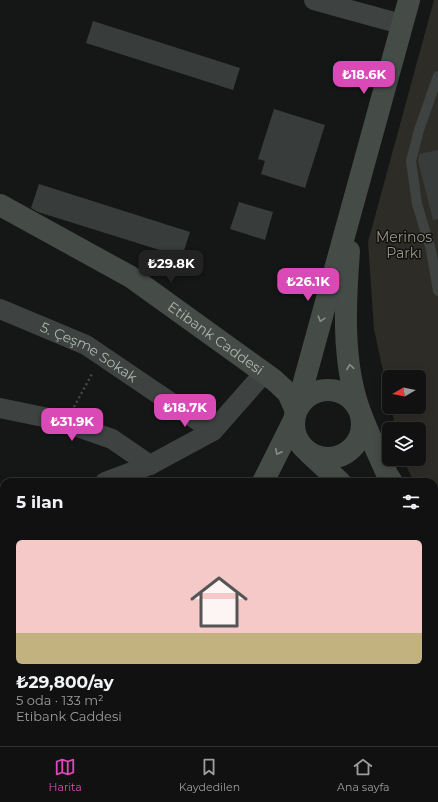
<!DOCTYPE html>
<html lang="tr">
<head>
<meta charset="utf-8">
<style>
	:root { --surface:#101110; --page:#191a19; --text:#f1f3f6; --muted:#9c9d9f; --line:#303130; --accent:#da4ab6 }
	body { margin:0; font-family:Montserrat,sans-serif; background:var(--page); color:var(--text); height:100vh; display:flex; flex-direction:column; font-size:15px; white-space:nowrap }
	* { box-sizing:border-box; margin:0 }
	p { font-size:13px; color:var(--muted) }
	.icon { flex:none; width:22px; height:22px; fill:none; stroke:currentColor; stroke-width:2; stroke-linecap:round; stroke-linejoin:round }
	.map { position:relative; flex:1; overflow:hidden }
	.side { position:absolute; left:0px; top:478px; width:438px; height:268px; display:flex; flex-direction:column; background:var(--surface); border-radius:12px 12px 0 0; box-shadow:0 2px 10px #0003,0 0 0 1px var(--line) }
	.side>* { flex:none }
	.needle { width:26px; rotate:260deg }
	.controls { position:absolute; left:382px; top:370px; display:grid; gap:8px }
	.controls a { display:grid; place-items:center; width:44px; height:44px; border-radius:6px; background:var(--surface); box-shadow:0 2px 10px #0003,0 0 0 1px var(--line); font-size:20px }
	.price { position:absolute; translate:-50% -34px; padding:0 9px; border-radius:8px; background:var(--accent); color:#fff; font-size:13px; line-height:26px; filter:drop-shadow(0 1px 2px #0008) }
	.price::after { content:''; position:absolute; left:50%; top:24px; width:12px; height:9px; margin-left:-6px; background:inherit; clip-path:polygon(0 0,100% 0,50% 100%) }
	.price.on { background:#222; color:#fff }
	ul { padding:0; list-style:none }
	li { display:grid; align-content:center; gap:8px; height:212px; padding:0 16px }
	li span { display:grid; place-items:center; height:124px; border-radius:6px; color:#555 }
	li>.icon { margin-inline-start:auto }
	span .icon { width:72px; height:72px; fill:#fffc; stroke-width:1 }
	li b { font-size:17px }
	h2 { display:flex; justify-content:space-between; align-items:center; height:48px; padding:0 16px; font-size:17px }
	.menu { display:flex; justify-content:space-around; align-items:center; height:56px; border-top:1px solid var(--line); background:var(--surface); font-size:11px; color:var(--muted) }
	.menu a { display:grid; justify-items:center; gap:2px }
	.menu .on { color:var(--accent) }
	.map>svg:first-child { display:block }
</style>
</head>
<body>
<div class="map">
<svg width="438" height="746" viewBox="0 0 438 746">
	<rect width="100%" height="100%" fill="#151716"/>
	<path fill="#2e2c26" d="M 434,0 L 438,0 L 438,508 L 434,505 L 434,482 L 414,482 L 403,459 L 419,459 L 419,429 L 396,429 L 391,407 L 419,407 L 419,377 L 389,377 L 389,399 L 374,329 L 368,242 Z"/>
	<path fill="#383c3a" d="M 93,21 L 240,68 L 233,90 L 86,43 Z
		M 274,109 L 325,125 L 305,188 L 261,174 L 265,161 L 258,159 Z
		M 438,150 L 438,219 L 433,220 L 418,161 L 419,154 Z
		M 39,184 L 190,232 L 182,257 L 38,212 L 31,208 Z
		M 239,202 L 273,212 L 265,240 L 230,229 Z"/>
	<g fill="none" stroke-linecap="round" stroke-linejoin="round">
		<path stroke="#414743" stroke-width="2.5" stroke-dasharray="2 3" stroke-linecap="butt" d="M 74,407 L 93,372"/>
		<path stroke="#3e4240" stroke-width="10" d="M 438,76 L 419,130 L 411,161 L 417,204 L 431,250 L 438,291"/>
		<g stroke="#3e4240" stroke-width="20">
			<path d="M 314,0 L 401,24"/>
			<path id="s1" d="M 0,309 L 86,345 L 213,431"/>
			<path d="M 0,408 L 58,420 L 112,439 L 150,465"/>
			<path d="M 105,482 L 150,465 L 213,431 L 264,373"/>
			<path d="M 0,502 L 4,502"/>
			<path d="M 0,729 L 4,717"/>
			<path d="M 62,746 L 63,742"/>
			<path d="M 123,746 L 124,742"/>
		</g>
		<g stroke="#454b47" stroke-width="22">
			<path id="s2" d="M 0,205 L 131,277 L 274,380 L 288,393 L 296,411"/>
			<path d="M 349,251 C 345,303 342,360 359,409 C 367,431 378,453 387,474 L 392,482"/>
			<circle cx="328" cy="424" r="34"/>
			<path d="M 296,411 L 409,0"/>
			<path d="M 309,453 L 340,482"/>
			<path d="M 263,482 L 293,422"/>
			<path d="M 434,522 L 438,524"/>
			<path d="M 434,544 L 438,547"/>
			<path d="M 185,746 L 186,742"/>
		</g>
		<path stroke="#535a56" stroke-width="22" d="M 434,667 L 438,665
			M 434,699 L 438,697
			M 310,746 L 314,742
			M 349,746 L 354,742"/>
	</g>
	<defs><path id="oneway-chevron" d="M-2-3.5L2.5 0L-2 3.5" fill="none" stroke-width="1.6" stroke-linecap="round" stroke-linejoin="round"/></defs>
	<g stroke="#869089">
		<use href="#oneway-chevron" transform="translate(321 319) rotate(107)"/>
		<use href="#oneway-chevron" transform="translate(350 367) rotate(-99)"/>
		<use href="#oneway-chevron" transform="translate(278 452) rotate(117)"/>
	</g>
	<g text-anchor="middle" stroke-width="3" stroke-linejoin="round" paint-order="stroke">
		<g font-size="14" fill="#9e9482" stroke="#101211">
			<text x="404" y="242">Merinos<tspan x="404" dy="16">Parkı</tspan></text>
		</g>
		<g font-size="14" fill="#a9b5ac" stroke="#101211">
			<text dy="5" stroke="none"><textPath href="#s2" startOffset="254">Etibank Caddesi</textPath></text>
			<text dy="5" stroke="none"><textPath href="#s1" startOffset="99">5. Çeşme Sokak</textPath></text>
		</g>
	</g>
</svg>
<div class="controls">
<a><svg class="needle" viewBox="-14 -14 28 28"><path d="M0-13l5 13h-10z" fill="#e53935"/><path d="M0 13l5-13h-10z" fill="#9c9d9f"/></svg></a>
<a><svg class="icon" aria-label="layers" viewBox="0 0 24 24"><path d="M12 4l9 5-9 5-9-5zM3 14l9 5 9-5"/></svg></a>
</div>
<b class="price" style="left:364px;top:95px">₺18.6K</b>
<b class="price on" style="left:171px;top:284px">₺29.8K</b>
<b class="price" style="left:308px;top:302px">₺26.1K</b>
<b class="price" style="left:185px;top:428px">₺18.7K</b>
<b class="price" style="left:72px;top:442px">₺31.9K</b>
<section class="side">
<h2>5 ilan<svg class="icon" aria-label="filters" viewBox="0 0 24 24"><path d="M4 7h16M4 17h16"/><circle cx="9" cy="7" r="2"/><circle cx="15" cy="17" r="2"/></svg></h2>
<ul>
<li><span style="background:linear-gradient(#f6c9c9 75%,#c2b280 0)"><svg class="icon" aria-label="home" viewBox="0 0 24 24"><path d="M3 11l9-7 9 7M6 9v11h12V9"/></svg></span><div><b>₺29,800/ay</b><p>5 oda · 133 m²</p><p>Etibank Caddesi</p></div></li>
</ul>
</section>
</div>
<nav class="menu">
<a class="on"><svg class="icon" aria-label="map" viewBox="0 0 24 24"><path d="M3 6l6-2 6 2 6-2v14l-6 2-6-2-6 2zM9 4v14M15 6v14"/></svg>Harita</a>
<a><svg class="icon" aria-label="saved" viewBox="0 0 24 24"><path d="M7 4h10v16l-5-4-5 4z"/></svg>Kaydedilen</a>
<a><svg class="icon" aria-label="home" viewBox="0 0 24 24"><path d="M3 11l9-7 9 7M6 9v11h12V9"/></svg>Ana sayfa</a>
</nav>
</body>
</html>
